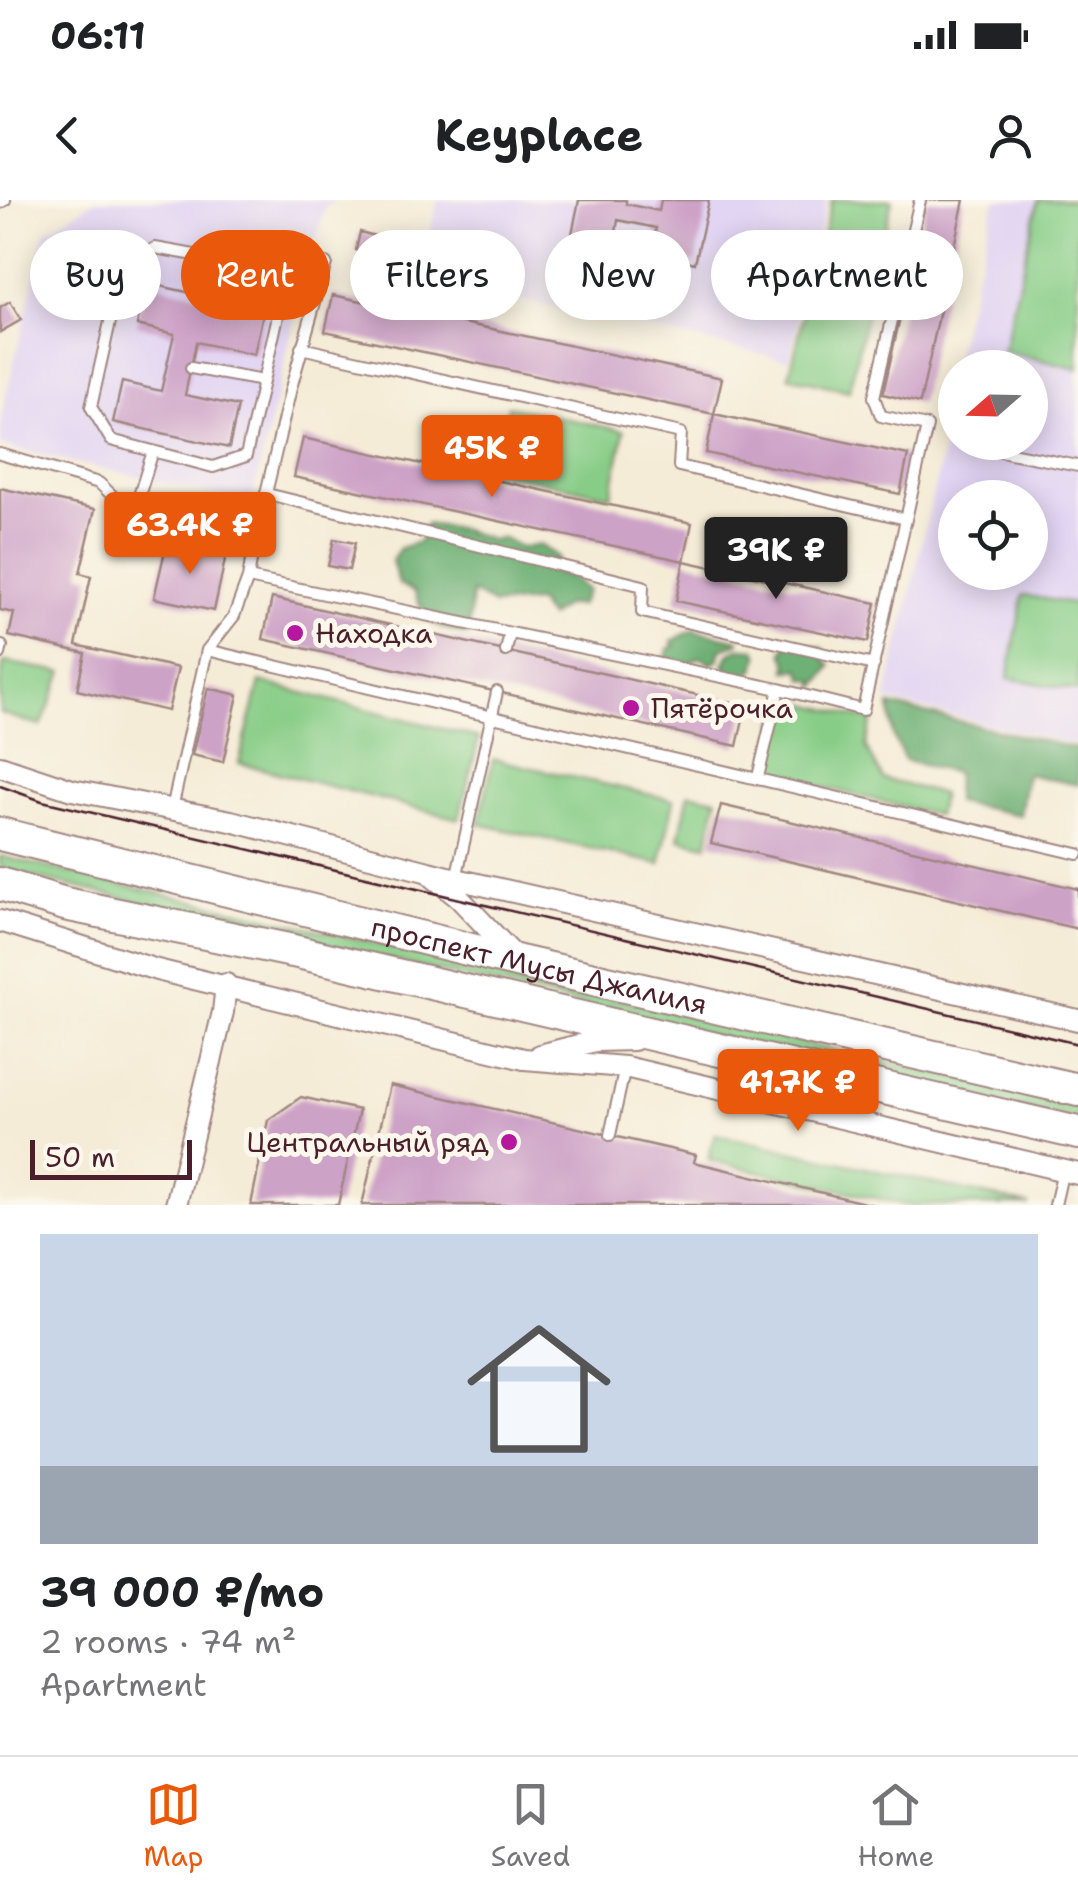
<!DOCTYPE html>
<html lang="en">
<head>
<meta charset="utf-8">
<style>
	:root { --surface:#fff; --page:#f2f2f2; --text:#202124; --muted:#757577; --line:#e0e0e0; --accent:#ea580c }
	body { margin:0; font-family:"Shantell Sans",sans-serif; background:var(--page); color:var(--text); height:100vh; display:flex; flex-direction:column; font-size:38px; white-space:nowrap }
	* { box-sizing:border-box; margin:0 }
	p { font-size:32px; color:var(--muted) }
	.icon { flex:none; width:55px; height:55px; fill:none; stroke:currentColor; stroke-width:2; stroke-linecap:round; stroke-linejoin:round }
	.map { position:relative; height:1005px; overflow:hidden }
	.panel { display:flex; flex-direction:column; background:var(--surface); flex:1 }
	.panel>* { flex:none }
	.guide { position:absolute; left:30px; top:30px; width:1020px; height:90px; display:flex; gap:20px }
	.needle { width:65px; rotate:250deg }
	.buttons { position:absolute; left:938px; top:150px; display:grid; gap:20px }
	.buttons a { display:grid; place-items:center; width:110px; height:110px; border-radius:50%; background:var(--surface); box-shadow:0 5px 25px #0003; font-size:50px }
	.scale { position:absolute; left:30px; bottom:25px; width:162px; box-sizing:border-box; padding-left:10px; border:5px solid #4a1f2b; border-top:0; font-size:28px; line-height:35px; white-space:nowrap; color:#4a1f2b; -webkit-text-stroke:8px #fbf7ec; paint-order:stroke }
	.price { position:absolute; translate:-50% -85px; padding:0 22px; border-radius:10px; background:var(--accent); color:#fff; font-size:32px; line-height:65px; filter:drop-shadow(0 2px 5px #0008) }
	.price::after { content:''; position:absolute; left:50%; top:60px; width:30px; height:22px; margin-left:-15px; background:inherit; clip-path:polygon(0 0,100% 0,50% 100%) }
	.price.on { background:#222; color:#fff }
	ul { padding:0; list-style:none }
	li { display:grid; align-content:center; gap:20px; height:530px; padding:0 40px }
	li span { display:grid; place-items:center; height:310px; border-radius:0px; color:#555 }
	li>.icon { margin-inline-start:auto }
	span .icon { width:180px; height:180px; fill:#fffc; stroke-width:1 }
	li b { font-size:42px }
	.pill { padding:0 35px; border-radius:45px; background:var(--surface); box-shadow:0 5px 25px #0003; font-size:35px; line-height:90px }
	.pill.on { background:var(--accent); color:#fff }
	.status { display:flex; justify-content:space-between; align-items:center; height:70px; padding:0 50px; background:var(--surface); direction:ltr }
	.status svg { height:28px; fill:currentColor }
	header { display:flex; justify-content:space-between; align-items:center; height:130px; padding:0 40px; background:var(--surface); font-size:45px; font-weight:700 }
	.menu { display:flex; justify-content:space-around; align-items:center; height:140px; border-top:2px solid var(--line); background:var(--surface); font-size:28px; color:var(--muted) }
	.menu a { display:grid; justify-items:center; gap:5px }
	.menu .on { color:var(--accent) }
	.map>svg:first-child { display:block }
</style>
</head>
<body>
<div class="status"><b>06:11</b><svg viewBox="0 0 49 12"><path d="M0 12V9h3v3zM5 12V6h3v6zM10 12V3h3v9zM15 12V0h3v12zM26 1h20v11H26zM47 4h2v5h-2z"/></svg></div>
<header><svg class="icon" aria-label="back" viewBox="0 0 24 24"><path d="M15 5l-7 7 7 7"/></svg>Keyplace<svg class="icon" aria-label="person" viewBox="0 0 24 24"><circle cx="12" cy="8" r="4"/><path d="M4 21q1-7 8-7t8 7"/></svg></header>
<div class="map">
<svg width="1078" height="1005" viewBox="0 0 1078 1005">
	<rect width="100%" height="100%" fill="#fbf7ec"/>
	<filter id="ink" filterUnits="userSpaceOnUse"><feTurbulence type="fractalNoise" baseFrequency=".01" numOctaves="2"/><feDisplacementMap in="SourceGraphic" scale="20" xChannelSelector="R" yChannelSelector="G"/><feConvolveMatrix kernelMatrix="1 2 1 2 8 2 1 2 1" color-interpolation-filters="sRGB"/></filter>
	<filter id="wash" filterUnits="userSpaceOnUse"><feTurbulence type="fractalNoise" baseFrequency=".0048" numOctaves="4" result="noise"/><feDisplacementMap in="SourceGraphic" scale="40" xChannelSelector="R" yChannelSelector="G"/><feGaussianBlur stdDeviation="2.25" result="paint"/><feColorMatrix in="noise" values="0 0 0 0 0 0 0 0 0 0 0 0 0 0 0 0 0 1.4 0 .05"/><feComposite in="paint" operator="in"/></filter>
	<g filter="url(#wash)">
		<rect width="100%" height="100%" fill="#f5ecd7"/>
		<path fill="#e2d4f3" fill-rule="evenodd" d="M 96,0 L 333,0 L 332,4 L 326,6 L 303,84 L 251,303 L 0,245 L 0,222 L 45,32 Z
			M 438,0 L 827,0 L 789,160 L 435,81 L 430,86 L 393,77 L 403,34 L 428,41 Z
			M 995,0 L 1078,0 L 1078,545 L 886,500 L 945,241 L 936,234 ZM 955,168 L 1030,168 L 1030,242 L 955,242 ZM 955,298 L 1030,298 L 1030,372 L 955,372 Z"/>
		<path fill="#88cd87" stroke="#697659" stroke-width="2.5" d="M 832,0 L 892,0 L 849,191 L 789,176 Z
			M 1038,0 L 1078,0 L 1078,169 L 1003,151 Z
			M 508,206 L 624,231 L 611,296 L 494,271 Z
			M 1023,395 L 1078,405 L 1078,491 L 1008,478 Z
			M 4,462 L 63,472 L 41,526 L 0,513 L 0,484 Z
			M 260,482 L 479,538 L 459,619 L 239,563 Z
			M 782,498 L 872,520 L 866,546 L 883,579 L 942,594 L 937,615 L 764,573 Z
			M 493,559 L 674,600 L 660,664 L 479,624 Z
			M 689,593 L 717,599 L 707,645 L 679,639 Z
			M 0,656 L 1078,906 L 1078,920 L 32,677 L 0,668 Z
			M 715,934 L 1030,1005 L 906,1005 L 708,960 Z"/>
		<path fill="#6eb074" stroke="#5c6850" stroke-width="2.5" d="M 426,324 L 460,329 L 491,340 L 504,338 L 521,348 L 540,345 L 558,357 L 555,373 L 572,377 L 587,390 L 580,405 L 566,405 L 549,417 L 537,402 L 494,405 L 472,393 L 468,435 C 438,429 425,424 415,392 L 399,384 L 392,361 L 400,348 L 419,342 Z
			M 693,430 L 739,440 L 737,444 L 721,449 L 718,461 L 711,464 L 700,457 L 688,464 L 666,458 L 668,449 L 675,446 L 672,441 Z
			M 789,440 L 823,448 L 826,462 L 831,466 L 816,487 L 814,480 L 804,479 L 800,468 L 787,471 L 787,460 L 783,453 Z
			M 741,448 L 756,449 L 759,457 L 754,469 L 746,477 L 731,474 L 724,465 L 730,453 Z
			M 890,505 L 1078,549 L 1078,585 L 1027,574 L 1020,615 L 955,602 L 956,573 L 905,561 L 893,536 Z"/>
		<g id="blocks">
			<path fill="#cda2c7" d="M 579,0 L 626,0 L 626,4 L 659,11 L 661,0 L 709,0 L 695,63 L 651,53 L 656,28 L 618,20 L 613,48 L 571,39 Z
				M 926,0 L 964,0 L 920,203 L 883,194 Z
				M 360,32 L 398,42 L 393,60 L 356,50 Z
				M 146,83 L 264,109 L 254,155 L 196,142 L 185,195 L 238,206 L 229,248 L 113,222 L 122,182 L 161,191 L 174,134 L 137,125 Z
				M 333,95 L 722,178 L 714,214 L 325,131 Z
				M 10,102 L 21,120 L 0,132 L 0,108 Z
				M 714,214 L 908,255 L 900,294 L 706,253 Z
				M 303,238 L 692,323 L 684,361 L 294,277 Z
				M 0,288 L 95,309 L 80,373 L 91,376 L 76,445 L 178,468 L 168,511 L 77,490 L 85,453 L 9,436 L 14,413 L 0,410 Z
				M 334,339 L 355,343 L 349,370 L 328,366 Z
				M 167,342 L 226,355 L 214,411 L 154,398 Z
				M 684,361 L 876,403 L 868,442 L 676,401 Z
				M 272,398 L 746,506 L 737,546 L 263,439 Z
				M 208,488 L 238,495 L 223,562 L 192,555 Z
				M 721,605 L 1078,689 L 1078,729 L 711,643 Z
				M 390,885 L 696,955 L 694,962 L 873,1005 L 362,1005 Z
				M 301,897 L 359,910 L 338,1005 L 251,1005 L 268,920 Z"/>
		</g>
	</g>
	<g filter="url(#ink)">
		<use href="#blocks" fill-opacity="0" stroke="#a08681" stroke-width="2.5"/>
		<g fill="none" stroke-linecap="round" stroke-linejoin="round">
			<g stroke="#a08681" stroke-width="14">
				<path id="service" d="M 0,3 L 5,0
					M 288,72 L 246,256 L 213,267 L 111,240 L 91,207 L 122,68 L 155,48 L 308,75 L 322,79
					M 301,148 L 681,233 L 679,266 L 906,319
					M 191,168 L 263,181
					M 951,218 L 955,221
					M 982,242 L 990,249 L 1078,266
					M 0,254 L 99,283 L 133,315 L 254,344 L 248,378 L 234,416 L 207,450 L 172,609
					M 267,294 L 643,386 L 642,412 L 874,465
					M 133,315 L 153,251
					M 254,344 L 291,188 L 326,63
					M 248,378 L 779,489
					M 207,450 L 1078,654
					M 506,451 L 510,433
					M 0,454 L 2,446
					M 758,577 L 779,489 L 863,510 L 927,226 L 881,216 L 874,197 L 920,0
					M 456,679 L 497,492
					M 610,935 L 625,867
					M 1055,1005 L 1063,970"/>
			</g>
			<g stroke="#a08681" stroke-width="24">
				<path id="minor" d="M 0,566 L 72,590 L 231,621 L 456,679 L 1078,820
					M 432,676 L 459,698 L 518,760
					M 0,721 L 157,770 L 524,859 L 625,867 L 1078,974
					M 540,855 L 595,841 L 634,840
					M 176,1005 L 223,812 L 226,784"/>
			</g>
			<g stroke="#a08681" stroke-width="36">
				<g id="primary">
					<path id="s1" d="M 0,634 L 520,762 L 1078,890"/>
					<path d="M 0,684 L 65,704 L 293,751 L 1078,933"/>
				</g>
			</g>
			<use href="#service" stroke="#fff" stroke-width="10"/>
			<use href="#minor" stroke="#fff" stroke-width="20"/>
			<use href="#primary" stroke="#fff" stroke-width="32"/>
			<path stroke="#4a1f2b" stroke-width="2.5" d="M 0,586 L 42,601 L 1078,844"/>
		</g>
	</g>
	<g fill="#b5179e" stroke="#fbf7ec" stroke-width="4">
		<circle cx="295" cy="433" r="10"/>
		<circle cx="631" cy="508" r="10"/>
		<circle cx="509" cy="942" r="10"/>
	</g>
	<g text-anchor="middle" stroke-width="10" stroke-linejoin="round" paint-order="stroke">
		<g font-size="28" fill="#4a1f2b" stroke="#fbf7ec" text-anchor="start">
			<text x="315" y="443">Находка</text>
			<text x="651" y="518">Пятёрочка</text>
			<text x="489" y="952" text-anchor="end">Центральный ряд</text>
		</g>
		<g font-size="28" fill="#4a1f2b" stroke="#fbf7ec">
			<text dy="10" stroke="none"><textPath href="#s1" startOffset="555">проспект Мусы Джалиля</textPath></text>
		</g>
	</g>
</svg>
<div class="buttons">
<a><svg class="needle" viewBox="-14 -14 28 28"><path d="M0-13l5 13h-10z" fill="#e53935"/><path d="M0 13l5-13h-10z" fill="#757577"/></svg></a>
<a><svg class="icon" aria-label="locate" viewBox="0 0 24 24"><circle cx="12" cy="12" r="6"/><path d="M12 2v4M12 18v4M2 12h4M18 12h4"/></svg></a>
</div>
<div class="scale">50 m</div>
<b class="price" style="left:492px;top:300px">45K ₽</b>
<b class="price" style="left:190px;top:377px">63.4K ₽</b>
<b class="price on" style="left:776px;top:402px">39K ₽</b>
<b class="price" style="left:798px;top:934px">41.7K ₽</b>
<div class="guide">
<a class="pill">Buy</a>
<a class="pill on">Rent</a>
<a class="pill">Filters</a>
<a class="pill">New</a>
<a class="pill">Apartment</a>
</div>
</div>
<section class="panel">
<ul>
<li><span style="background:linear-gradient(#c9d6e8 75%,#9aa5b1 0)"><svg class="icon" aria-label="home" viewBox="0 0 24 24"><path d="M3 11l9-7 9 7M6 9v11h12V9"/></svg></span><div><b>39 000 ₽/mo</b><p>2 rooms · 74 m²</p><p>Apartment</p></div></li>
</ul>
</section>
<nav class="menu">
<a class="on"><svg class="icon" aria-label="map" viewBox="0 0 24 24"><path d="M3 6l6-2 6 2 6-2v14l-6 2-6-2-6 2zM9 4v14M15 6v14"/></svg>Map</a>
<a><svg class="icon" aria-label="saved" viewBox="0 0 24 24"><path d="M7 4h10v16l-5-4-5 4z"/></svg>Saved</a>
<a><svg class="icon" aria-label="home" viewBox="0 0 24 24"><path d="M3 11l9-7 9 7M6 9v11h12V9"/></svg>Home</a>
</nav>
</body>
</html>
